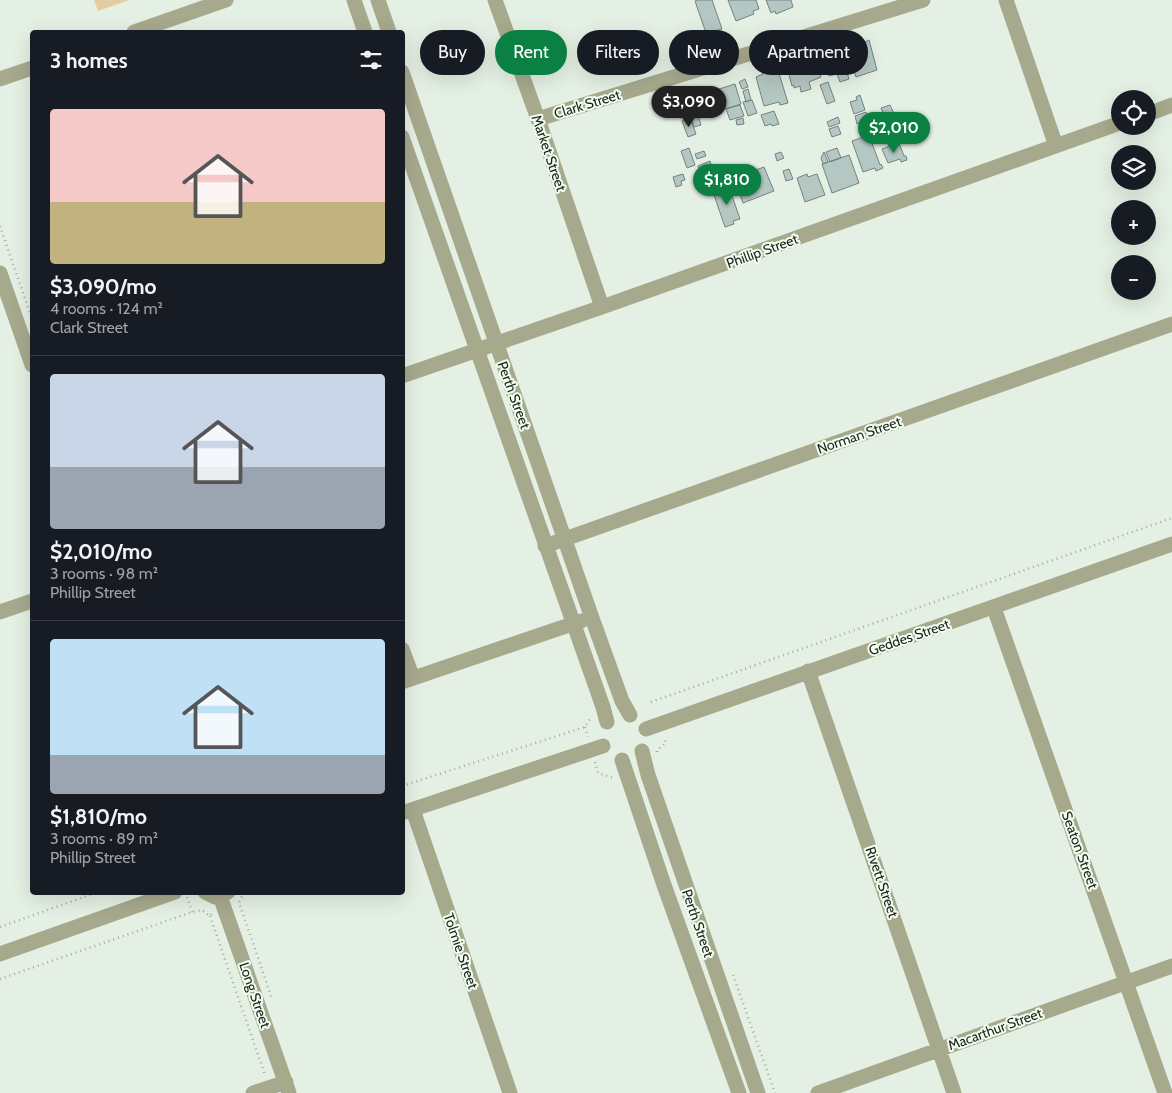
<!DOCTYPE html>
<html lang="en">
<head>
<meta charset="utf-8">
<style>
	:root { --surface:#171b24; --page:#242831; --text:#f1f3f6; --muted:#9ea1a6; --line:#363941; --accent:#0b8043 }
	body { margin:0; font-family:Cabin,sans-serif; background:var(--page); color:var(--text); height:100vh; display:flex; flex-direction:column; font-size:19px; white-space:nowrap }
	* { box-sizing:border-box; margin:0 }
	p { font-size:16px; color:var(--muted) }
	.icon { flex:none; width:28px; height:28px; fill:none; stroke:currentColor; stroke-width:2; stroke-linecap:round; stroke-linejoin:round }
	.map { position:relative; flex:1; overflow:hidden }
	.details { position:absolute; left:30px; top:30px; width:375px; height:865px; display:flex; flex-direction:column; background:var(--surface); border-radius:5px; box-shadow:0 5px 20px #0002 }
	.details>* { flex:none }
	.hud { position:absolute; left:420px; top:30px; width:475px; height:45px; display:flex; gap:10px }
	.buttons { position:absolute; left:1111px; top:90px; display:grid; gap:10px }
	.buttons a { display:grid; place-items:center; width:45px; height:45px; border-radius:50%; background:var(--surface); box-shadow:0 5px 20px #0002; font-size:25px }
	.price { position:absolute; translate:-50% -42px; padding:0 11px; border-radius:18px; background:var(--accent); color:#fff; font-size:16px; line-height:32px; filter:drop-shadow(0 1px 2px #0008) }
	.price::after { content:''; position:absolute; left:50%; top:30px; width:15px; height:11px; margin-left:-8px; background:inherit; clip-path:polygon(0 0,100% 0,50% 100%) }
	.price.current { background:#222; color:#fff }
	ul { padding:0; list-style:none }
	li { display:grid; align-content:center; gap:10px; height:265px; padding:0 20px }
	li+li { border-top:1px solid var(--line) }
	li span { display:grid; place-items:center; height:155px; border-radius:5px; color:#555 }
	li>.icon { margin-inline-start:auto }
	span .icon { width:90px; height:90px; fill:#fffc; stroke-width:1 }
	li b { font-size:21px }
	h2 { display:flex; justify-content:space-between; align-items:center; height:60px; padding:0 20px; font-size:21px }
	.tag { padding:0 18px; border-radius:22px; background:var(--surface); box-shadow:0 5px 20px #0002; font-size:18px; line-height:45px }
	.tag.current { background:var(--accent); color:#fff }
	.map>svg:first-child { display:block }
</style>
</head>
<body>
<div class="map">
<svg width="1172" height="1093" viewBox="0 0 1172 1093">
	<rect width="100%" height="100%" fill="#e4f0e3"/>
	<path fill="#e5cba1" d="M 94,0 L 129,0 L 98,11 Z"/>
	<path fill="#b4c7c2" stroke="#72847f" d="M 698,0 L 712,0 L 722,29 L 706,33 L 695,1 Z
		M 728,0 L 756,0 L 759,9 L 753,11 L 754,14 L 736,21 Z
		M 766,0 L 791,0 L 793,7 L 776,14 L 775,11 L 771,13 Z
		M 869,40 L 877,70 L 856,77 L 847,50 L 864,46 L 863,43 Z
		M 841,52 L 849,79 L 840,82 L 837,74 L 829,76 L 824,60 L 824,58 Z
		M 816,59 L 821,77 L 809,82 L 811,89 L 801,92 L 800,86 L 794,88 L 794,85 L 792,86 L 787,67 Z
		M 771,69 L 772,72 L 778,70 L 788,103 L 780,105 L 779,102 L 764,106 L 756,77 L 763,74 L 762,72 Z
		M 745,79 L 748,87 L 742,89 L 739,82 Z
		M 828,82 L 835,101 L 827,104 L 820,85 Z
		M 735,84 L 741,104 L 725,109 L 719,89 Z
		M 706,89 L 710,104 L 703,106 L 705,113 L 698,115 L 701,125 L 694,127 L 684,98 L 697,94 L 697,92 Z
		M 748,89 L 751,100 L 746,102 L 743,91 Z
		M 860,95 L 865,110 L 854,114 L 850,102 L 857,100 L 856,97 Z
		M 752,100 L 757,113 L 748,116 L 743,102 Z
		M 740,105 L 744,116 L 730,120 L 726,109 Z
		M 890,105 L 895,116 L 886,120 L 881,108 Z
		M 774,111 L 779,124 L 772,126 L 771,124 L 765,126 L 761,115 Z
		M 866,112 L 869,120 L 857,124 L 855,116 Z
		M 838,117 L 840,123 L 829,127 L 827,122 Z
		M 690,118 L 696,134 L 688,137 L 682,121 Z
		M 743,118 L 744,124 L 737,125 L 736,120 Z
		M 838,126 L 841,134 L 832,137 L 829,129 Z
		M 869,135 L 880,165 L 881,164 L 883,168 L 876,171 L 875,168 L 863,172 L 852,141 Z
		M 899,143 L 904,156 L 906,156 L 907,160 L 901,162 L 900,159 L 888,163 L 882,149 Z
		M 689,148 L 695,165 L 687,168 L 681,151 Z
		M 837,148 L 841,158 L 830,162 L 826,152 Z
		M 704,151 L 706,156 L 697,159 L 695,154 Z
		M 781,152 L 784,158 L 777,161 L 775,154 Z
		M 824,152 L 828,162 L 823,164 L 821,158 Z
		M 849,155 L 859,183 L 832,193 L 822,164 Z
		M 710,161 L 714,174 L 703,179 L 698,166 Z
		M 764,167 L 774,191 L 743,203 L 734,178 Z
		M 727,169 L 730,176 L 724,178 L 722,171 Z
		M 789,169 L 793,179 L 786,181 L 783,171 Z
		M 683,174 L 685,180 L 681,181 L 682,185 L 676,187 L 673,177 Z
		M 807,174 L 808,177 L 817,174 L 825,195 L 805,202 L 797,178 Z
		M 728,184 L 740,219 L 733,221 L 734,224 L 725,227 L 714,195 L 720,192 L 718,187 Z"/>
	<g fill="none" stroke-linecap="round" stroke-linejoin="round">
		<path stroke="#a2aca2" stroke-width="2.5" stroke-dasharray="1 4" stroke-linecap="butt" d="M 0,226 L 32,319
			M 651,702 L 1172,518
			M 585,727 L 588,737
			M 657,752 L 657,750 L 666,743 L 664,737
			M 595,762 L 598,773 L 613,778
			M 402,786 L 585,727 L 591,717
			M 244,892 L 239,902 L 272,999
			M 187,897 L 192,912
			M 210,916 L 265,1075
			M 0,927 L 98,892
			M 733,975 L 775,1093
			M 0,979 L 192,912 L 202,910 L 210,916 L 212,914"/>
		<path stroke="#a6a98c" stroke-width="15" d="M 354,0 L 365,32
			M 378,0 L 389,32
			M 495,0 L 538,119 L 602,307
			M 1006,0 L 1056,146
			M 134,32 L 226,0
			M 402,72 L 592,618 L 622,701 L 630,715
			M 0,79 L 32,68
			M 1148,114 L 1172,105
			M 538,119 L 923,0
			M 402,137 L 603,707 L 607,722
			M 0,273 L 32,365
			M 402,376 L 602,307 L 1120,123
			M 545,546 L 1172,324
			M 994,608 L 1165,1093
			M 0,612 L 32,601
			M 402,649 L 413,678
			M 808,671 L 954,1093
			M 402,682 L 581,621
			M 646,729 L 1172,544
			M 642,751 L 648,775 L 758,1093
			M 622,760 L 664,885 L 739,1093
			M 413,810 L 510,1093
			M 402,813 L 603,746
			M 205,892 L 215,897 L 228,892
			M 220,896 L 289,1093
			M 0,954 L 175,892
			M 253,1093 L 286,1082
			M 818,1093 L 1172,966"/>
	</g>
	<g text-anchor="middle" stroke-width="4" stroke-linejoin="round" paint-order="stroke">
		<g font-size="14" fill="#1c211c" stroke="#f1fef0">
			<text transform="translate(587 104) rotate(-17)" y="5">Clark Street</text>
			<text transform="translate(549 153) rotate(71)" y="5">Market Street</text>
			<text transform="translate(762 251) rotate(-20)" y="5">Phillip Street</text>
			<text transform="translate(514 395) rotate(70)" y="5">Perth Street</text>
			<text transform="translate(859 435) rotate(-19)" y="5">Norman Street</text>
			<text transform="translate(909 637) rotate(-19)" y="5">Geddes Street</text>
			<text transform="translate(1080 850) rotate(70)" y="5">Seaton Street</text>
			<text transform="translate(882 882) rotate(71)" y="5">Rivett Street</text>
			<text transform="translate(698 923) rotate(71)" y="5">Perth Street</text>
			<text transform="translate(461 951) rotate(71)" y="5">Tolmie Street</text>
			<text transform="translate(255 995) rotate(71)" y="5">Long Street</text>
			<text transform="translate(995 1029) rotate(-20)" y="5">Macarthur Street</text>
		</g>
	</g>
</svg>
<div class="buttons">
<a><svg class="icon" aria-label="locate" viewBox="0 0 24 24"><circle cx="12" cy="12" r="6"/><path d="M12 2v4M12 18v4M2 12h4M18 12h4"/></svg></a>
<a><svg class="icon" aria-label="layers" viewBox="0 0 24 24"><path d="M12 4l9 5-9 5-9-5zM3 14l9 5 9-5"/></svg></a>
<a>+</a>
<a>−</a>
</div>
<b class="price current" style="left:689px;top:128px">$3,090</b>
<b class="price" style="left:894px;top:154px">$2,010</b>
<b class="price" style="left:727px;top:206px">$1,810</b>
<div class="hud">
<a class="tag">Buy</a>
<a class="tag current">Rent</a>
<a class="tag">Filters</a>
<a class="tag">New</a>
<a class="tag">Apartment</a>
</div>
<section class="details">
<h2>3 homes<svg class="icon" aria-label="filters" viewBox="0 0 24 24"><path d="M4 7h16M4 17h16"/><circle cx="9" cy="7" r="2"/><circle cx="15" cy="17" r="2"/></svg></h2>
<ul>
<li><span style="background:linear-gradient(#f6c9c9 60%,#c2b280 0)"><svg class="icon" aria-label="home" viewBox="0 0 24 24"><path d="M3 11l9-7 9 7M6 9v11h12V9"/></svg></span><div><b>$3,090/mo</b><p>4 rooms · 124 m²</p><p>Clark Street</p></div></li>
<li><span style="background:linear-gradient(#c9d6e8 60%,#9aa5b1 0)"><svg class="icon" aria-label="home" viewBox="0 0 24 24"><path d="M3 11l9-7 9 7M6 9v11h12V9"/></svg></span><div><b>$2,010/mo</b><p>3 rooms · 98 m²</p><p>Phillip Street</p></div></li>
<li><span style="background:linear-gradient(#bfe0f5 75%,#9aa5b1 0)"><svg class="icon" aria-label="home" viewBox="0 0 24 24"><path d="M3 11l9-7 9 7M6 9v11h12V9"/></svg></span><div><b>$1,810/mo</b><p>3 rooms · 89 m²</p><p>Phillip Street</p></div></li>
</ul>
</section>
</div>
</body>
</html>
